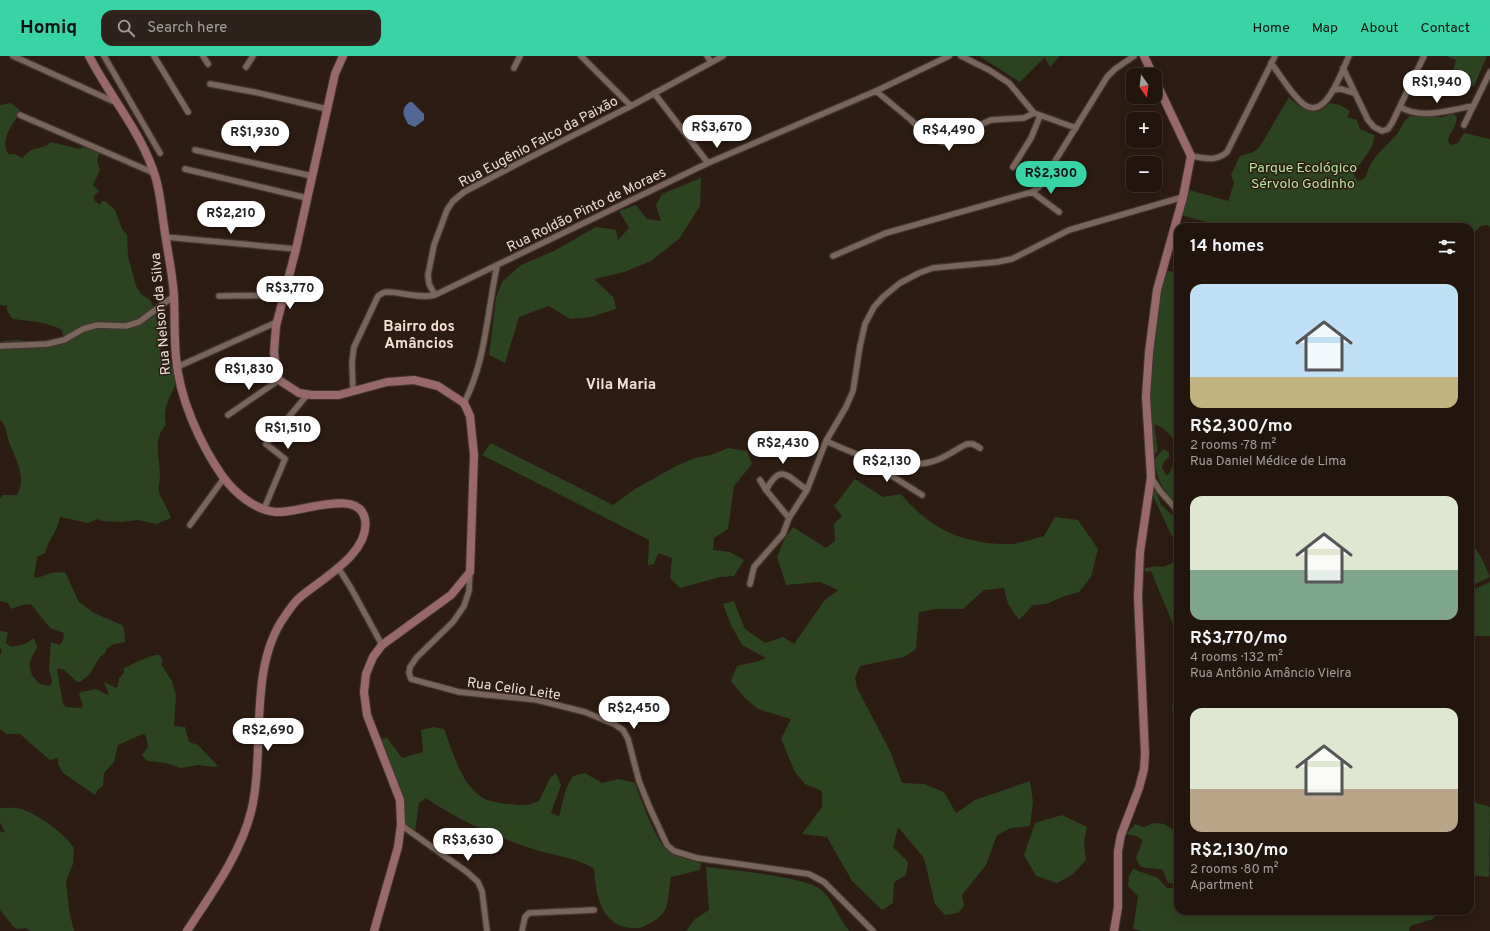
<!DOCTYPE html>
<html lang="en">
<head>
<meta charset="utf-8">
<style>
	:root { --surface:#22150e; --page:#2e221c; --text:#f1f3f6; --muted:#a29f9e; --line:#3f342e; --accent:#38d4a6 }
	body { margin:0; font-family:Overpass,sans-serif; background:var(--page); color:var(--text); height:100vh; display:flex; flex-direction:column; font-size:15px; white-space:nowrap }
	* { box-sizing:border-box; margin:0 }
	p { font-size:13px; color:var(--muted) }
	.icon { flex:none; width:22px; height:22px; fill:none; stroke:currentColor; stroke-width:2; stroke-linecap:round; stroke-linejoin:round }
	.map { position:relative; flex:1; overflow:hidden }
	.sheet { position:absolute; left:1174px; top:167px; width:300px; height:692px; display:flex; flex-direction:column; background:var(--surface); border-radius:12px; box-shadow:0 2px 10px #0003,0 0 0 1px var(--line) }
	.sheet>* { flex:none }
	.needle { width:26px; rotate:166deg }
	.tools { position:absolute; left:1126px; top:12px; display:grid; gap:8px }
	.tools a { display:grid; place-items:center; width:36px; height:36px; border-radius:8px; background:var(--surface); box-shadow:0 2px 10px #0003,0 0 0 1px var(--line); font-size:20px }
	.price { position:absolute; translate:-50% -34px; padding:0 9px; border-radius:14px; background:#fff; color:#222; font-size:13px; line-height:26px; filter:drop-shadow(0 1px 2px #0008) }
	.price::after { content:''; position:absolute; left:50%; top:24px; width:12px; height:9px; margin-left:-6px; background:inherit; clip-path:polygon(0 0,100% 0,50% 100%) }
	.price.active { background:var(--accent); color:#111 }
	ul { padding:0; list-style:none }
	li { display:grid; align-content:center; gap:8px; height:212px; padding:0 16px }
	li span { display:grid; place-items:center; height:124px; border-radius:12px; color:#555 }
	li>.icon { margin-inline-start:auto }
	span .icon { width:72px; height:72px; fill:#fffc; stroke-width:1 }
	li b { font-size:17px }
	h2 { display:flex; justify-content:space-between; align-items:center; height:48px; padding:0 16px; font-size:17px }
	header { display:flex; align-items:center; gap:24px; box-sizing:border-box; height:56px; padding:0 20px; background:var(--accent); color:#111 }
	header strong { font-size:19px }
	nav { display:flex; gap:22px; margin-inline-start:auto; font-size:14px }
	.search { width:280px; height:36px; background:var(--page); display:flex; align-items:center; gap:10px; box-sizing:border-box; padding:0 14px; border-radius:12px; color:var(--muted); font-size:15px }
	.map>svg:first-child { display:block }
</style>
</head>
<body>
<header>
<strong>Homiq</strong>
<div class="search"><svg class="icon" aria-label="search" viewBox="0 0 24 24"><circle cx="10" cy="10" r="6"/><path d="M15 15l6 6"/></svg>Search here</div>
<nav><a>Home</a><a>Map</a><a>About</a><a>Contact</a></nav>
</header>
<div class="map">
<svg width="1490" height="875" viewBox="0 0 1490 875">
	<rect width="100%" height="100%" fill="#2d1c12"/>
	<path fill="#2c431f" d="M 979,0 L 1058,0 L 1059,1 L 1050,11 L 1045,1 L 1020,26 Z
		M 1447,0 L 1487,0 L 1474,30 L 1467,29 L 1452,17 L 1456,4 Z
		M 1289,41 C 1302,54 1315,63 1330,47 L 1340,49 L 1350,55 L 1347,61 L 1357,64 L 1360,73 L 1374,79 C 1375,94 1360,104 1354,118 L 1358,125 L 1365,122 L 1370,109 L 1377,99 L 1398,77 L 1405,64 L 1410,60 L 1443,61 L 1453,58 L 1457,61 C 1456,73 1449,76 1448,86 L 1451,89 L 1458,87 L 1464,77 L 1490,83 L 1490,171 L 1488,169 L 1481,170 L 1470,180 L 1470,171 L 1206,171 L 1207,166 L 1180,159 L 1186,133 L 1228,145 L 1234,127 L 1231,119 L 1240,100 L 1253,96 L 1259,92 Z
		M 11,47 L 21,55 C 12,69 0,82 8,98 L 14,98 L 22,102 L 31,94 L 46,90 L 51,86 L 79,93 L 91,88 L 100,96 L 97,104 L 100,114 L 93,129 L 99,135 L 94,140 L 94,144 L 100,149 L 102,145 L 105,145 L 115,154 L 122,173 L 127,179 L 128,200 L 136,230 L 141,238 L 150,244 L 154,252 L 161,284 L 160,294 C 165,302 174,308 176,318 C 180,332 160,346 166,369 C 152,383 160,403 160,420 C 160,425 158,431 159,436 C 162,445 168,452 171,462 L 156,468 L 138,464 L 122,466 L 102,465 L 98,463 L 88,467 L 60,461 C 58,475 48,484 45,497 L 37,501 L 34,521 L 37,522 L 51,517 L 65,516 L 79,546 L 94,557 L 122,569 L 124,573 L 125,586 L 114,588 L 106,593 L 106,596 L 99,602 L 90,618 L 80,626 L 77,626 L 63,613 L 57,613 L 63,648 L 66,651 L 81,652 L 83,649 L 79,639 L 81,636 L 96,633 L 108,639 L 108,636 L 104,626 L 116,632 L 118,630 L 119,622 L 124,617 L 124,612 C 132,609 150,598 159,599 L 162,602 L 162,610 L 172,625 L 176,639 L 174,670 L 185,671 L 189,686 L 198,689 L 218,710 L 215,711 L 198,709 L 181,712 L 166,707 L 147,705 L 142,699 L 148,691 L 146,680 L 143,678 L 118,689 L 114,706 L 104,717 L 103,730 L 98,733 L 95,739 L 63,717 L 58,708 L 58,702 L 50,704 L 20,678 L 7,678 L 0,673 L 0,599 L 2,595 L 0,592 L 0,575 L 8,576 L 6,587 L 11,591 L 25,588 L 34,582 L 37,591 C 35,596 31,601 30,606 C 28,618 39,632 51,629 L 52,625 L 49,613 L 51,586 L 60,589 L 63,584 L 64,577 L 50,572 L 31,548 L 22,549 L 11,553 L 8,547 L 0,545 L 0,442 L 3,439 L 17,439 C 27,421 16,404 9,386 C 6,377 7,371 0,364 L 0,290 L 3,285 L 18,284 L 47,289 L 64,284 L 62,274 C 48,266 29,265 13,263 L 7,255 L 7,250 L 0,249 L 0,49 Z
		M 701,122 L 700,150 L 679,183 L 651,205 L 624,216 L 594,223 L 614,242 L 616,253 L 591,261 L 570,263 L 549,250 L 519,261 L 505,307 L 489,299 L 496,242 L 502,226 L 521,209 L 554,195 L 596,171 L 616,174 L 618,184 L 629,172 L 619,155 L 636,149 L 647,163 L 661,165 L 656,149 L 662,138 Z
		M 1165,214 L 1178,217 L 1178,387 L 1163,372 L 1154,368 L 1158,396 L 1154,398 C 1146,337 1149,273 1165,214 Z
		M 491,387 L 613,449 L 635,433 L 676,410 L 695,402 L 711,399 L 728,392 L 747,395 L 752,408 L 734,430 L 728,473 L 714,482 L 713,494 L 730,496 L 744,504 L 734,520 L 720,521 L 680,532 L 670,522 L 672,502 L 658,497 L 654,508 L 648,509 L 649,484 L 482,399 Z
		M 1163,393 L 1169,396 L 1169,401 L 1163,407 L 1162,412 L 1166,419 L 1169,418 L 1174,406 L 1178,405 L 1178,444 L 1173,445 C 1162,432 1156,421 1154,404 Z
		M 855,423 L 883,441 L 901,438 C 930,473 964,489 1011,488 C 1021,487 1033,483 1044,480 L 1055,461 L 1078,464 L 1098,493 L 1091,521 L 1079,536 L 1062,541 L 1047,548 L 1033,549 L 1019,564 L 1008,548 L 1004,532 L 984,534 L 963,553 L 936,553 L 919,556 L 916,593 L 904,601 L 860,610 L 855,622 L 857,632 L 890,695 L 902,727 L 924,728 L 944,736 L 956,757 L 975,744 L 1030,725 L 1033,746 L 1030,770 L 1011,772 L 997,779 L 986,809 L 962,839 L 964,850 L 958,857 L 945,859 L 935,848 L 924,802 L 898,771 L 893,791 L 908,806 L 906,819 L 894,826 L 893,847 L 882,854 L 852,825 L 827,781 L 802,778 L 822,751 L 822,735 L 805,728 L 795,716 L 781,683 L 791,663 L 758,653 L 745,642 L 731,625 L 737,610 L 759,605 L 766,602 L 742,589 L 731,569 L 723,548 L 734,545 L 745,573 L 765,587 L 783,581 L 794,588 L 824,545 L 838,534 L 820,526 L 786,529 L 777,501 L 784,484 L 793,471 L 826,492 L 835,485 L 834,468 L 842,460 L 834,450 Z
		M 1153,428 L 1161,449 L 1178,464 L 1178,493 L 1151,436 Z
		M 1470,484 L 1481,501 L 1490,521 L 1470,530 Z
		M 1178,505 L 1178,574 L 1173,568 L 1151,515 L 1145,516 L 1145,512 L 1157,510 L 1163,511 Z
		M 1490,526 L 1490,580 L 1473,580 L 1470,582 L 1470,535 Z
		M 1178,645 L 1178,687 L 1174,682 C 1177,671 1173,663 1172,651 Z
		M 434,671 L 444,673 C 453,696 460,725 480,740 C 486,745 499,747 507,748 C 521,749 526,751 539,745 L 550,722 L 556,717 L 561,729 L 551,757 L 559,760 L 566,733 L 573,720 L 585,717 L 602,727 L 618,723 L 635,727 C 640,742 656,785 667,794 C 676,801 690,804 701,807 L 700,814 L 671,821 C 669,829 669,848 665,854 C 661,862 648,869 640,872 C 601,875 596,840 594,813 C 576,801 554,800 533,793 C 495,781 460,765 426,742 L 419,747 L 415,775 L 404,769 L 396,726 L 380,683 L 387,682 L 402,702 L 423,696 L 421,674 Z
		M 1470,745 L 1490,751 L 1489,821 L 1470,819 Z
		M 0,752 C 7,752 15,751 22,753 C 40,760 63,776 74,792 L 73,808 L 66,825 L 69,854 L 74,875 L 31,875 L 26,872 L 17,873 L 13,870 L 0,854 L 0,775 L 5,777 L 0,766 Z
		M 1062,759 L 1087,771 L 1084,786 L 1086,804 L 1072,819 L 1057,827 L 1036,820 L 1024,799 L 1035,767 Z
		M 1154,767 L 1164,768 L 1178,776 L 1178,827 L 1176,828 L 1168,827 L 1163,814 C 1155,811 1148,814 1140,810 L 1136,802 L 1143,784 L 1136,780 L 1126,778 L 1135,768 L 1144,771 Z
		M 706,811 C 731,814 802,820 820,833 C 834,843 838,864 850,875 L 686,875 L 695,863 L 709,854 Z
		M 1133,813 L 1158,822 L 1167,832 L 1178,832 L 1178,855 L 1239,855 L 1242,857 L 1250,855 L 1439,855 L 1433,863 L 1410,870 L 1409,875 L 1142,875 L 1133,873 L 1138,840 L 1128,830 L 1129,820 Z"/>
	<path fill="#526796" d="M 410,46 L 412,46 L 424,58 L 424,64 L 415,71 L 408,68 C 403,59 400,53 410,46 Z"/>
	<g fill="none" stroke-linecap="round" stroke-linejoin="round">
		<g stroke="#443530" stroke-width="8">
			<path id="street" d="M 13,0 L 117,47
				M 104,0 L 160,97
				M 154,0 L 188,56
				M 203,0 L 208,8
				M 581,0 L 631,50
				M 707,0 L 711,6
				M 961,0 L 989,14 L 1009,27 L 1034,57 L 1076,72
				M 1271,7 C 1281,20 1290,36 1301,46 C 1325,69 1341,16 1349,0
				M 246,11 L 253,0
				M 514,12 L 520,0
				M 1343,12 L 1368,64 L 1374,71 L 1382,75 L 1388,73 L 1392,67 L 1424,0
				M 210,28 L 254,36 L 327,53
				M 1333,34 L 1341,33 L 1354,37
				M 876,35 L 911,64 L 926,79 L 934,84 L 946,87 L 961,83 L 984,67 L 991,64 L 1024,62 L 1034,57
				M 654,37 L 708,107
				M 1400,51 C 1422,64 1449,54 1473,50
				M 20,59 L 154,117
				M 1464,69 L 1490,16
				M 195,94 L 312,120
				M 1191,100 C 1205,102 1216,106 1227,96 L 1275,0
				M 1013,111 L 1031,82 L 1040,60
				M 185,113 L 307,142
				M 1032,136 L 1059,156
				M 165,181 L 296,193
				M 833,200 L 886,177 L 1032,136 L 1039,131 L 1107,21 L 1115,13 L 1134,0
				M 435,239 L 429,228 L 428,219 L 434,189 L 447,154 L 453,145 L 464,136 L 521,106 L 631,50 L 723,0
				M 219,240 L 284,239
				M 0,290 L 47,288 L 64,284 L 83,273 L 97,269 L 126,270 L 139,266 L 174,240
				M 177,311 L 277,266
				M 353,336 L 352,306 L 354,291 L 378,240 C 381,238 383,236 387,236 C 404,236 418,243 435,239 L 708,107 L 876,35 L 949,0
				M 464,347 C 486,305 487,256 497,210
				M 228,359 L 279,324
				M 826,385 C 858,400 897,416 934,405 C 945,402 956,393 967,388 L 973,388 L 980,392
				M 865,403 L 922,439
				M 1151,421 L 1160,435 L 1178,455
				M 760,424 L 766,434 L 789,462
				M 766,434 C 781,407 786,419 807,434
				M 264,453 L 285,403 L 266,388 L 308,338
				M 190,469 L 224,422
				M 339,513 L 351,532 L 382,589
				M 470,516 L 469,535 L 464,550 L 453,566 L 417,601 L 410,611 L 409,617 L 411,623 L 459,636 L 537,644 L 585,656 L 614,668 L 623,674 L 628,683 L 639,725 L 649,750 L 667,789 L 674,795 L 697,802 L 809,818 L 824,826 L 873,875
				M 750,528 L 754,511 L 783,478 L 789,462 L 807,434 L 826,385 L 846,351 L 853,335 L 860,290 L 865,268 L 874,251 L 883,241 L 900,227 L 919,217 L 933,212 L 997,206 L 1012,203 L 1069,174 L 1183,141
				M 401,769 L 467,816 L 478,826 L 482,835 L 487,875
				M 522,875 L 525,861 L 529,857 L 594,854"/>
		</g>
		<g stroke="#443530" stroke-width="10">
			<path id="secondary" d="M 89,0 C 110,41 143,78 156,123 C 161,141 162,159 165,177 C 168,198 173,220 174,241 C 175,261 174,281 176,301 C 179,342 200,388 223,421 C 236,438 255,454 276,456 C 298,458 359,431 365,463 C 371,498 319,524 298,543 C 293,548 289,554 285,560 C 247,612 266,696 251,756 C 240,799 211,838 187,875
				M 343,0 L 335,18 L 296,193 L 276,270 L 274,296 L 276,315 L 279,324 L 299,337 L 312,339 L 339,339 L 387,326 L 414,324 L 438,330 L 464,347 L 470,360 L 474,399 L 470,516 L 451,539 L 382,589 L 373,601 L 366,618 L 364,636 L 367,659 L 400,744 L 401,769 L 398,791 L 374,875
				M 1144,0 L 1153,19
				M 1114,875 L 1118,851 L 1118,795 L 1121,779 L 1139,732 L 1144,713 L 1145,698 L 1138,541 L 1140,496 L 1151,421 L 1146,341 L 1149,296 L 1157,234 L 1183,141 L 1191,100 L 1155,24"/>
		</g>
		<use href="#street" stroke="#796559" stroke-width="5.5"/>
		<use href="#secondary" stroke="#98696a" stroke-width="8"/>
	</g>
	<g text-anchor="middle" stroke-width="3" stroke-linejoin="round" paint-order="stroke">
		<g font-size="14" fill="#e9ddd7" stroke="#2d1c12">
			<text transform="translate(538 85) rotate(-28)" y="5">Rua Eugênio Falco da Paixão</text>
			<text transform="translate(586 153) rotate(-26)" y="5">Rua Roldão Pinto de Moraes</text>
			<text transform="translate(160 258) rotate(-95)" y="5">Rua Nelson da Silva</text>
			<text transform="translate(514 632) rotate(8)" y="5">Rua Celio Leite</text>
		</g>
		<g font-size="14" fill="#b5e59d" stroke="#2d1c12">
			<text x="1303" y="116">Parque Ecológico<tspan x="1303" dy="16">Sérvolo Godinho</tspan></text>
		</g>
		<g font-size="15" font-weight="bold" fill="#f6dfd1" stroke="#2d1c12">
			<text x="419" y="275">Bairro dos<tspan x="419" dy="17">Amâncios</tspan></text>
			<text x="621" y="333">Vila Maria</text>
		</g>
	</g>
</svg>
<div class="tools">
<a><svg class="needle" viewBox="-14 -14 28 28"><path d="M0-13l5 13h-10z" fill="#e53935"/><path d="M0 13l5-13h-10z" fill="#a29f9e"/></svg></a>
<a>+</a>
<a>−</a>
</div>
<b class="price" style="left:1437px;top:48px">R$1,940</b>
<b class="price" style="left:717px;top:93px">R$3,670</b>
<b class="price" style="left:949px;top:96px">R$4,490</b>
<b class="price" style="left:255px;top:98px">R$1,930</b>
<b class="price active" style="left:1051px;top:139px">R$2,300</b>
<b class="price" style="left:231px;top:179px">R$2,210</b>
<b class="price" style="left:290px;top:254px">R$3,770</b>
<b class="price" style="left:249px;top:335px">R$1,830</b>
<b class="price" style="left:288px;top:394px">R$1,510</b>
<b class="price" style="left:783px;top:409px">R$2,430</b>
<b class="price" style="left:887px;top:427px">R$2,130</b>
<b class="price" style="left:634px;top:674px">R$2,450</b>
<b class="price" style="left:268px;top:696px">R$2,690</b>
<b class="price" style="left:468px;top:806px">R$3,630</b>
<section class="sheet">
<h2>14 homes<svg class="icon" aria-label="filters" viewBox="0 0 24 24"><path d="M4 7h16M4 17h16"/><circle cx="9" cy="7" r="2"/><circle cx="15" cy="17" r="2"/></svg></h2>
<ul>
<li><span style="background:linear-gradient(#bfe0f5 75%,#c2b280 0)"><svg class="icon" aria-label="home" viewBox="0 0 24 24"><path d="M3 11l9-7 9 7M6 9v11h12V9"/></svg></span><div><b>R$2,300/mo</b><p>2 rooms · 78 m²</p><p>Rua Daniel Médice de Lima</p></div></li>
<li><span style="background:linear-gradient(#dfe7d0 60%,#7fa58c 0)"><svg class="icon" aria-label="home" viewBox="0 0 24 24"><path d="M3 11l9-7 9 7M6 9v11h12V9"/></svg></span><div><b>R$3,770/mo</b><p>4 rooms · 132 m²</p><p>Rua Antônio Amâncio Vieira</p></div></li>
<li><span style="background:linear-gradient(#dfe7d0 65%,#b9a48a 0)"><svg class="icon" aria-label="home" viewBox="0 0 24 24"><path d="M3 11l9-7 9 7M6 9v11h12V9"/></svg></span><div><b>R$2,130/mo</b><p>2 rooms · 80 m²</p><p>Apartment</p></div></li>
</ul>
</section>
</div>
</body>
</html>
